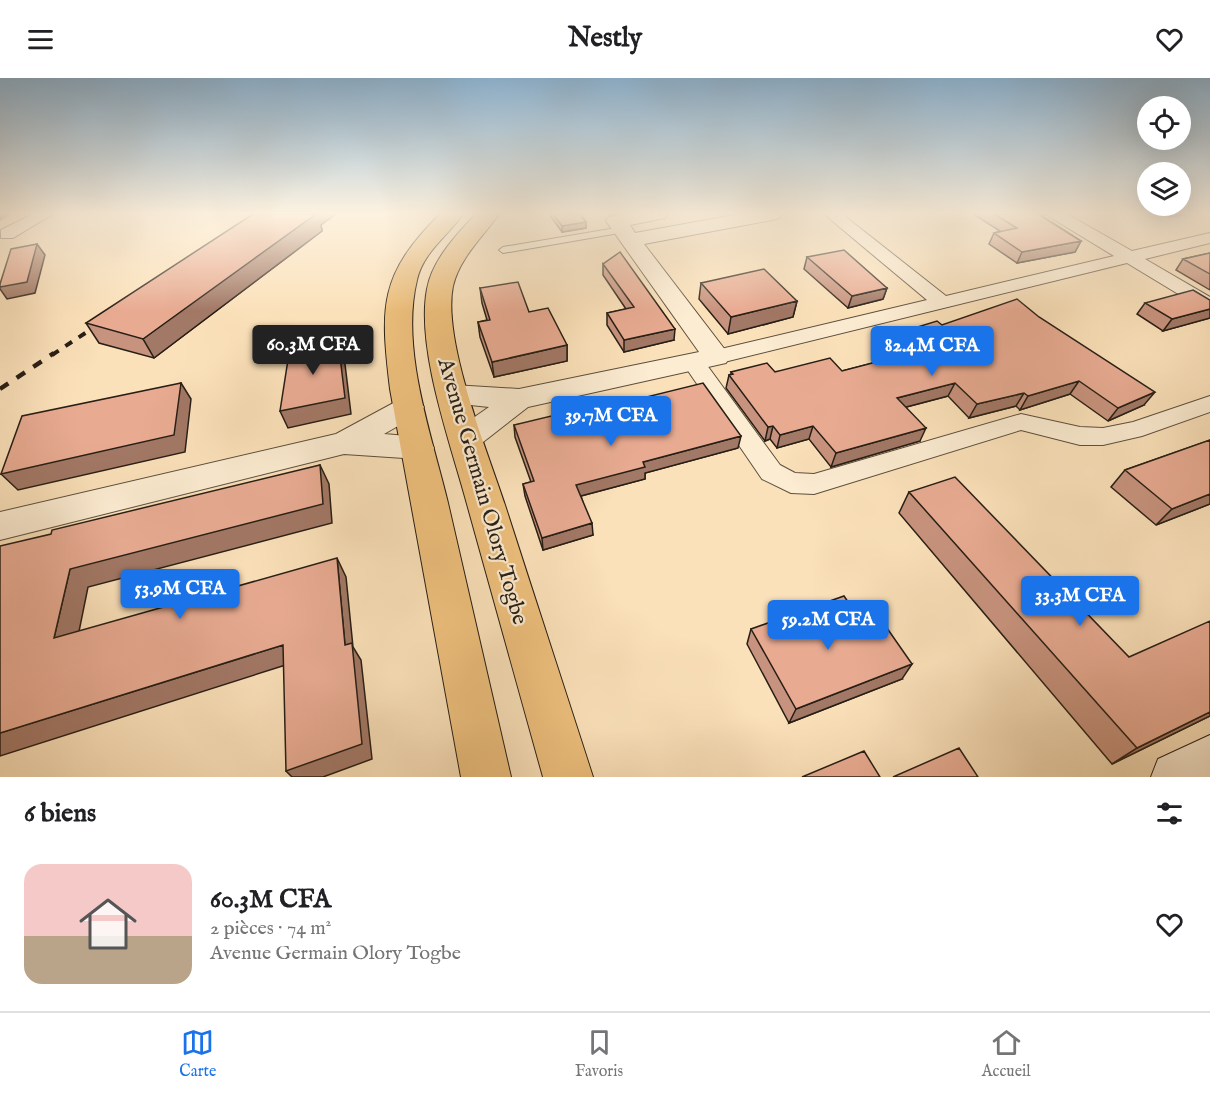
<!DOCTYPE html>
<html lang="fr">
<head>
<meta charset="utf-8">
<style>
	:root { --surface:#fff; --page:#f2f2f2; --text:#202124; --muted:#757577; --line:#e0e0e0; --accent:#1a73e8 }
	body { margin:0; font-family:"IM FELL English",serif; background:var(--page); color:var(--text); height:100vh; display:flex; flex-direction:column; font-size:22px; white-space:nowrap }
	* { box-sizing:border-box; margin:0 }
	p { font-size:20px; color:var(--muted) }
	.icon { flex:none; width:33px; height:33px; fill:none; stroke:currentColor; stroke-width:2; stroke-linecap:round; stroke-linejoin:round }
	.map { position:relative; height:699px; overflow:hidden }
	.details { display:flex; flex-direction:column; background:var(--surface); flex:1 }
	.details>* { flex:none }
	.fabs { position:absolute; left:1137px; top:18px; display:grid; gap:12px }
	.fabs a { display:grid; place-items:center; width:54px; height:54px; border-radius:50%; background:var(--surface); box-shadow:0 6px 24px #0002; font-size:30px }
	.price { position:absolute; translate:-50% -51px; padding:0 14px; border-radius:6px; background:var(--accent); color:#fff; font-size:20px; line-height:39px; filter:drop-shadow(0 2px 3px #0008) }
	.price::after { content:''; position:absolute; left:50%; top:36px; width:18px; height:14px; margin-left:-9px; background:inherit; clip-path:polygon(0 0,100% 0,50% 100%) }
	.price.selected { background:#222; color:#fff }
	ul { padding:0; list-style:none }
	li { display:flex; align-items:center; gap:18px; height:150px; padding:0 24px }
	li span { display:grid; place-items:center; flex:none; width:168px; height:120px; border-radius:18px; color:#555 }
	li>.icon { margin-inline-start:auto }
	span .icon { width:72px; height:72px; fill:#fffc; stroke-width:1 }
	li b { font-size:26px }
	h2 { display:flex; justify-content:space-between; align-items:center; height:72px; padding:0 24px; font-size:26px }
	header { display:flex; justify-content:space-between; align-items:center; height:78px; padding:0 24px; background:var(--surface); font-size:27px; font-weight:700 }
	.tabs { display:flex; justify-content:space-around; align-items:center; height:84px; border-top:2px solid var(--line); background:var(--surface); font-size:16px; color:var(--muted) }
	.tabs a { display:grid; justify-items:center; gap:3px }
	.tabs .selected { color:var(--accent) }
	.map>svg:first-child { display:block }
</style>
</head>
<body>
<header><svg class="icon" aria-label="menu" viewBox="0 0 24 24"><path d="M4 6h16M4 12h16M4 18h16"/></svg>Nestly<svg class="icon" aria-label="heart" viewBox="0 0 24 24"><path d="M12 20l-8-8c-3-5 5-10 8-4 3-6 11-1 8 4z"/></svg></header>
<div class="map">
<svg width="1210" height="699" viewBox="0 0 1210 699">
	<rect width="100%" height="100%" fill="#fbe1ba"/>
	<filter id="stains"><feTurbulence type="fractalNoise" baseFrequency=".00333" numOctaves="4"/><feColorMatrix values="0 0 0 0 .2 0 0 0 0 .09 0 0 0 0 .02 0 0 0 .5 -.17"/></filter>
	<radialGradient id="worn" r=".72"><stop offset=".6" stop-color="#630" stop-opacity="0"/><stop offset="1" stop-color="#630" stop-opacity=".3"/></radialGradient>
	<g fill="none" stroke-linecap="round" stroke-linejoin="round">
		<g stroke="#5c4f3e" stroke-width="2">
			<path id="service" d="M 622,149 L 626,152 L 625,154 L 503,175 L 499,172 L 503,169 Z"/>
		</g>
		<g stroke="#5c4f3e" stroke-width="2">
			<path id="minor" d="M 33,136 L 53,136 L 13,160 L 1,160 L 1,152 Z
				M 824,136 L 842,136 L 946,218 L 1114,178 L 1050,139 L 1048,136 L 1067,136 L 1132,173 L 1210,155 L 1210,165 L 1145,181 L 1210,219 L 1210,233 L 1203,231 L 1127,185 L 716,286 L 708,284 L 705,279 L 708,274 L 927,222 Z
				M 693,277 L 701,279 L 780,387 L 795,395 L 814,396 L 1021,336 L 1080,349 L 1103,350 L 1133,344 L 1210,318 L 1210,334 L 1142,358 L 1103,367 L 1080,367 L 1021,352 L 814,416 L 791,415 L 762,401 L 682,284 L 685,279 Z"/>
		</g>
		<g stroke="#5c4f3e" stroke-width="2">
			<path id="tertiary" d="M 623,136 L 668,136 L 665,140 L 630,147 L 635,155 L 740,136 L 782,136 L 779,140 L 772,142 L 644,166 L 726,273 L 729,279 L 726,285 L 528,329 L 478,368 L 467,371 L 456,368 L 452,360 L 456,352 L 489,329 L 443,324 L 439,317 L 443,310 L 453,307 L 519,311 L 699,274 L 606,143 L 609,139 Z
				M 409,319 L 419,322 L 424,329 L 419,336 L 384,356 L 419,359 L 430,362 L 434,370 L 430,378 L 419,381 L 344,376 L 0,462 L 0,434 L 336,356 L 399,322 Z"/>
		</g>
		<g stroke="#271e15" stroke-width="2">
			<path id="secondary" d="M 1210,657 L 1210,699 L 1151,699 L 1158,681 Z"/>
		</g>
		<g stroke="#271e15" stroke-width="2">
			<path id="trunk" d="M 440,136 L 463,136 C 448,158 423,174 417,202 C 400,271 432,358 448,425 C 469,516 490,608 511,699 L 461,699 L 390,311 C 380,228 379,197 440,136 Z
				M 476,136 L 499,136 C 483,159 460,179 453,208 C 442,262 487,372 505,427 C 534,518 564,608 593,699 L 543,699 C 517,606 491,512 465,419 C 449,361 416,269 427,211 C 432,182 457,156 476,136 Z"/>
		</g>
		<use href="#service" fill="#fcecd2" fill-rule="evenodd"/>
		<use href="#minor" fill="#fcecd2" fill-rule="evenodd"/>
		<use href="#tertiary" fill="#fcecd2" fill-rule="evenodd"/>
		<use href="#secondary" fill="#fcecd2" fill-rule="evenodd"/>
		<use href="#trunk" fill="#eec07d" fill-rule="evenodd"/>
		<path stroke="#271e15" stroke-width="4" stroke-dasharray="8 8" stroke-linecap="butt" d="M 52,277 L 105,242"/>
		<path stroke="#271e15" stroke-width="4.5" stroke-dasharray="10 10" stroke-linecap="butt" d="M 0,311 L 54,275"/>
	</g>
	<path fill="#c8937e" stroke="#271e15" stroke-width="1.5" d="M 549,136 L 580,136 L 586,144 L 586,150 L 562,154 Z
		M 973,136 L 1047,136 L 1046,137 L 1042,138 L 1081,163 L 1075,174 L 1017,185 L 989,166 L 994,155 L 1000,153 Z
		M 1163,136 L 1185,136 L 1170,139 Z
		M 321,147 L 322,153 L 154,280 L 99,265 L 86,245 Z
		M 1210,175 L 1210,212 L 1176,192 L 1183,181 Z
		M 807,179 L 887,210 L 883,221 L 848,230 L 804,191 Z
		M 603,186 L 674,262 L 624,274 L 607,247 L 607,235 L 626,231 L 603,197 Z
		M 701,205 L 797,223 L 793,239 L 728,256 L 699,221 Z
		M 480,210 L 529,234 L 567,267 L 567,283 L 494,299 L 480,259 L 478,244 L 487,242 L 482,225 Z
		M 1210,222 L 1210,240 L 1163,253 L 1137,236 L 1145,225 Z
		M 942,247 L 1144,327 L 1108,343 L 1070,316 L 1020,332 L 1016,328 L 969,340 L 948,318 L 906,329 L 920,363 L 831,389 L 809,361 L 777,370 L 770,361 L 765,363 L 726,310 L 729,297 L 731,296 L 731,294 L 842,293 L 907,276 L 896,267 L 901,254 Z
		M 578,336 L 738,370 L 645,395 L 645,401 L 581,418 L 593,457 L 543,472 L 525,418 L 523,406 L 531,404 L 515,359 L 514,347 Z
		M 1210,362 L 1210,426 L 1156,447 L 1111,409 L 1125,392 Z
		M 909,414 L 1129,579 L 1210,638 L 1112,686 L 899,435 Z
		M 751,551 L 902,601 L 789,645 L 747,566 Z"/>
	<path fill="#a27866" stroke="#271e15" stroke-width="1.5" d="M 0,136 L 9,136 L 7,138 L 0,142 Z
		M 310,136 L 336,136 L 321,147 L 322,153 L 154,280 L 143,261 Z
		M 1029,136 L 1047,136 L 1046,137 L 1026,142 Z
		M 1172,136 L 1185,136 L 1170,139 Z
		M 586,144 L 586,150 L 562,154 L 562,148 Z
		M 1081,163 L 1075,174 L 1017,185 L 1022,174 Z
		M 37,166 L 45,177 L 35,215 L 7,221 L 0,211 L 0,209 Z
		M 887,210 L 883,221 L 848,230 L 852,218 Z
		M 797,223 L 793,239 L 728,256 L 731,239 Z
		M 1210,231 L 1210,240 L 1163,253 L 1172,241 Z
		M 675,251 L 674,262 L 624,274 L 624,262 Z
		M 338,262 L 344,278 L 351,336 L 288,350 L 280,333 Z
		M 567,267 L 567,283 L 494,299 L 492,284 Z
		M 1079,303 L 1070,316 L 1020,332 L 1028,318 Z
		M 181,305 L 191,321 L 185,374 L 18,412 L 1,396 Z
		M 955,305 L 948,318 L 891,333 L 897,320 Z
		M 1155,314 L 1144,327 L 1108,343 L 1118,330 Z
		M 1024,315 L 1016,328 L 969,340 L 977,326 Z
		M 773,348 L 770,361 L 765,363 L 768,349 Z
		M 813,348 L 809,361 L 777,370 L 780,357 Z
		M 926,350 L 920,363 L 831,389 L 836,375 Z
		M 741,358 L 738,370 L 645,395 L 645,401 L 577,419 L 576,407 L 643,384 Z
		M 320,387 L 329,406 L 332,445 L 88,509 L 74,578 L 54,560 L 70,491 Z
		M 1210,416 L 1210,426 L 1156,447 L 1172,431 Z
		M 592,445 L 593,457 L 543,472 L 542,460 Z
		M 337,480 L 346,499 L 353,569 L 361,582 L 372,681 L 323,699 L 292,699 L 286,693 L 345,567 Z
		M 283,567 L 295,584 L 0,678 L 0,655 Z
		M 912,586 L 902,601 L 789,645 L 796,631 Z
		M 1210,634 L 1210,638 L 1112,686 L 1137,670 Z"/>
	<path fill="#e8ab92" stroke="#271e15" stroke-width="1.5" d="M 253,136 L 316,136 L 143,261 L 86,245 Z
		M 553,136 L 580,136 L 586,144 L 562,148 Z
		M 994,136 L 1038,136 L 1081,163 L 1022,174 L 994,155 L 1017,150 Z
		M 37,166 L 27,204 L 0,209 L 0,206 L 11,171 Z
		M 844,172 L 887,210 L 852,218 L 807,179 Z
		M 620,174 L 675,251 L 624,262 L 607,235 L 634,229 L 603,186 Z
		M 1210,175 L 1210,196 L 1183,181 Z
		M 764,191 L 797,223 L 731,239 L 701,205 Z
		M 518,204 L 529,234 L 548,230 L 567,267 L 492,284 L 478,244 L 490,242 L 480,210 Z
		M 1193,212 L 1210,222 L 1210,231 L 1172,241 L 1145,225 Z
		M 1017,221 L 1039,239 L 1155,314 L 1118,330 L 1079,303 L 1028,318 L 1024,315 L 977,326 L 955,305 L 897,320 L 926,350 L 836,375 L 813,348 L 780,357 L 773,348 L 768,349 L 729,297 L 733,296 L 731,294 L 767,285 L 775,294 L 830,280 L 842,293 L 923,272 L 901,254 L 937,243 L 942,247 Z
		M 338,262 L 345,320 L 280,333 L 290,269 Z
		M 181,305 L 174,357 L 1,396 L 22,338 Z
		M 703,305 L 741,358 L 643,384 L 645,389 L 576,407 L 592,445 L 542,460 L 523,406 L 534,403 L 514,347 L 576,332 L 578,336 Z
		M 1210,362 L 1210,416 L 1172,431 L 1125,392 Z
		M 320,387 L 323,426 L 70,491 L 54,560 L 337,480 L 345,567 L 352,565 L 362,666 L 286,693 L 283,567 L 0,655 L 0,468 L 51,456 L 52,452 Z
		M 955,399 L 1129,579 L 1210,543 L 1210,634 L 1137,670 L 909,414 Z
		M 844,518 L 865,549 L 882,543 L 912,586 L 796,631 L 751,551 Z
		M 959,670 L 978,699 L 893,699 Z
		M 864,673 L 880,699 L 802,699 Z"/>
	<linearGradient id="sky" x2="0" y2="1"><stop stop-color="#8db6d6"/><stop offset="0.58" stop-color="#fdf2e0"/><stop offset="1" stop-color="#fdf2e0" stop-opacity="0"/></linearGradient>
	<rect width="1210" height="233" fill="url(#sky)"/>
	<g text-anchor="middle" stroke-width="4.5" stroke-linejoin="round" paint-order="stroke">
		<g font-size="22" fill="#271e15" stroke="#fcecd2">
			<text transform="translate(484 413) rotate(74)" y="8">Avenue Germain Olory Togbe</text>
		</g>
	</g>
	<rect width="100%" height="100%" filter="url(#stains)"/>
	<rect width="100%" height="100%" fill="url(#worn)"/>
</svg>
<div class="fabs">
<a><svg class="icon" aria-label="locate" viewBox="0 0 24 24"><circle cx="12" cy="12" r="6"/><path d="M12 2v4M12 18v4M2 12h4M18 12h4"/></svg></a>
<a><svg class="icon" aria-label="layers" viewBox="0 0 24 24"><path d="M12 4l9 5-9 5-9-5zM3 14l9 5 9-5"/></svg></a>
</div>
<b class="price selected" style="left:313px;top:298px">60.3M CFA</b>
<b class="price" style="left:932px;top:299px">82.4M CFA</b>
<b class="price" style="left:611px;top:369px">39.7M CFA</b>
<b class="price" style="left:180px;top:542px">53.9M CFA</b>
<b class="price" style="left:1080px;top:549px">33.3M CFA</b>
<b class="price" style="left:828px;top:573px">59.2M CFA</b>
</div>
<section class="details">
<h2>6 biens<svg class="icon" aria-label="filters" viewBox="0 0 24 24"><path d="M4 7h16M4 17h16"/><circle cx="9" cy="7" r="2"/><circle cx="15" cy="17" r="2"/></svg></h2>
<ul>
<li><span style="background:linear-gradient(#f6c9c9 60%,#b9a48a 0)"><svg class="icon" aria-label="home" viewBox="0 0 24 24"><path d="M3 11l9-7 9 7M6 9v11h12V9"/></svg></span><div><b>60.3M CFA</b><p>2 pièces · 74 m²</p><p>Avenue Germain Olory Togbe</p></div><svg class="icon" aria-label="heart" viewBox="0 0 24 24"><path d="M12 20l-8-8c-3-5 5-10 8-4 3-6 11-1 8 4z"/></svg></li>
</ul>
</section>
<nav class="tabs">
<a class="selected"><svg class="icon" aria-label="map" viewBox="0 0 24 24"><path d="M3 6l6-2 6 2 6-2v14l-6 2-6-2-6 2zM9 4v14M15 6v14"/></svg>Carte</a>
<a><svg class="icon" aria-label="saved" viewBox="0 0 24 24"><path d="M7 4h10v16l-5-4-5 4z"/></svg>Favoris</a>
<a><svg class="icon" aria-label="home" viewBox="0 0 24 24"><path d="M3 11l9-7 9 7M6 9v11h12V9"/></svg>Accueil</a>
</nav>
</body>
</html>
